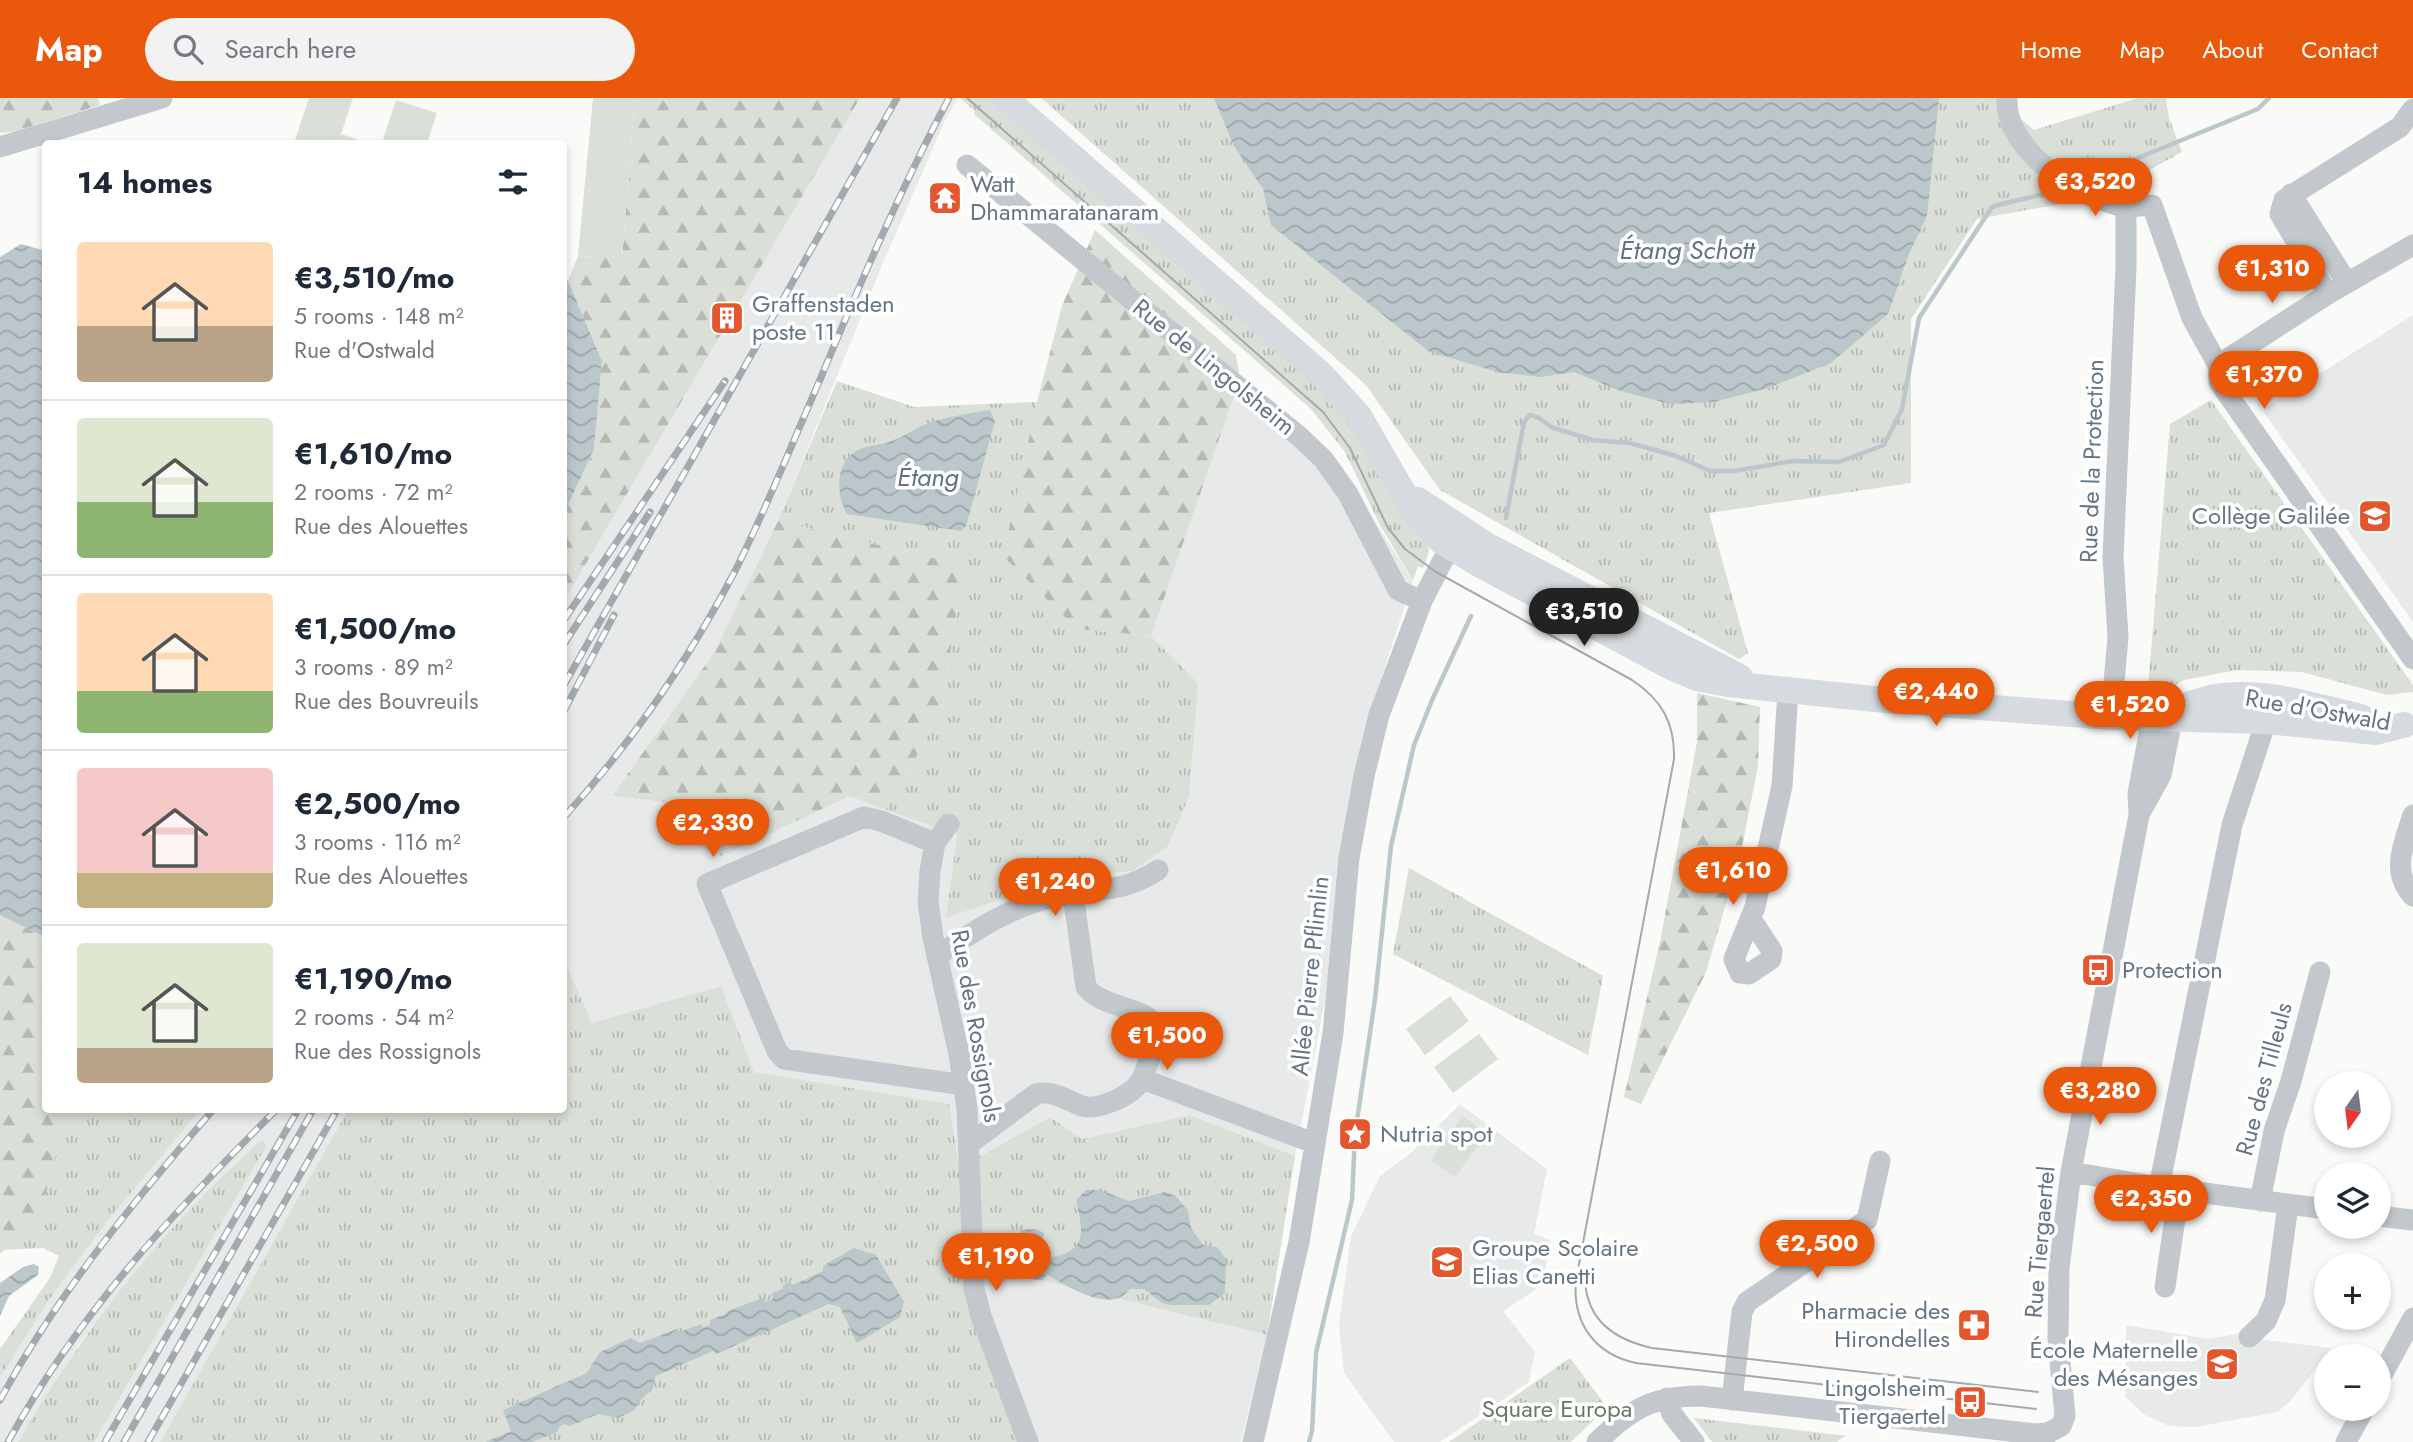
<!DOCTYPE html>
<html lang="en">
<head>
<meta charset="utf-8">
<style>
	:root { --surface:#fff; --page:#f2f2f3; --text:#1f2937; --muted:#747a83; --line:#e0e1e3; --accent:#ea580c }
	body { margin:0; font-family:Jost,sans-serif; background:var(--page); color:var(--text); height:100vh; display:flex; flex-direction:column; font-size:26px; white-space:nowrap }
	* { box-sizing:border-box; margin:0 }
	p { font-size:23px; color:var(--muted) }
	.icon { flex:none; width:38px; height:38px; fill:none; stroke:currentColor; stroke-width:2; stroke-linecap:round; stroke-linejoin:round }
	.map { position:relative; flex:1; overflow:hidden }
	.sheet { position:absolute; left:42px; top:42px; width:525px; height:973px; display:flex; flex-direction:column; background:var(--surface); border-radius:7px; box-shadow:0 4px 10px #0003 }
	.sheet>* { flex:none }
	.needle { width:46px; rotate:194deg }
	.controls { position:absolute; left:2314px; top:973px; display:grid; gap:14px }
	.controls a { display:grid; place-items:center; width:77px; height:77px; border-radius:50%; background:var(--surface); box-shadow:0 4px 10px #0003; font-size:35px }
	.price { position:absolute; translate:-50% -60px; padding:0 16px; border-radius:24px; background:var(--accent); color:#fff; font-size:23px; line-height:46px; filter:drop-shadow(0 2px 4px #0008) }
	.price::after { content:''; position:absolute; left:50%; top:42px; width:21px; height:16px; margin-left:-10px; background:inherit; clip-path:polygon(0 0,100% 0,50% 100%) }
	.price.on { background:#222; color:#fff }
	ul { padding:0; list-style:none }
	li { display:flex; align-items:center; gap:21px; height:175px; padding:0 35px }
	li+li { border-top:2px solid var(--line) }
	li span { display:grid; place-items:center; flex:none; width:196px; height:140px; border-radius:7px; color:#555 }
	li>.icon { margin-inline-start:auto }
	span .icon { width:84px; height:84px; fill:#fffc; stroke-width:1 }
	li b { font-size:30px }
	h2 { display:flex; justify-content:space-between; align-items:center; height:84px; padding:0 35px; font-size:30px }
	header { display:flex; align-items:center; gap:42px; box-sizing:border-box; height:98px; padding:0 35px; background:var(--accent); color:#fff }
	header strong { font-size:33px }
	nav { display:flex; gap:38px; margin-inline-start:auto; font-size:24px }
	.search { width:490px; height:63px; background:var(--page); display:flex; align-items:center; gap:18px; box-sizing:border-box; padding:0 24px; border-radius:38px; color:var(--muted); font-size:26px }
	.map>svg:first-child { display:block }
</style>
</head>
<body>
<header>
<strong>Map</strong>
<div class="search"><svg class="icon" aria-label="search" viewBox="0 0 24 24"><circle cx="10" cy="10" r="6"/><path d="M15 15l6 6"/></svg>Search here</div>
<nav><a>Home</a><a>Map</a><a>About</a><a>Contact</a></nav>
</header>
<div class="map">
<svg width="2413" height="1344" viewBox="0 0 2413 1344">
	<defs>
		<pattern id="grass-tufts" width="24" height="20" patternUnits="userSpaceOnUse" patternTransform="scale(1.75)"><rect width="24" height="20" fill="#dadfd7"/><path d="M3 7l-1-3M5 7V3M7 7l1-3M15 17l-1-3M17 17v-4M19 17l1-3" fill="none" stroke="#b4b9b4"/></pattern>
		<pattern id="forest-firs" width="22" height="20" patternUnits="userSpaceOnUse" patternTransform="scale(1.75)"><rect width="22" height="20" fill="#dadfd7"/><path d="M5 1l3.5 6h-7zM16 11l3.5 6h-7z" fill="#b4b9b4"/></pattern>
		<pattern id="water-waves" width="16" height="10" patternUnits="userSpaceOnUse" patternTransform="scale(1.75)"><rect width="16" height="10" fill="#bbc7cb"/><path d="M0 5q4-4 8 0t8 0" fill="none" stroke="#9ca6aa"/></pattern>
	</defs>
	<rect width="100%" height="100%" fill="#fafaf8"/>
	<path fill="#e8e9e9" d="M 860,0 L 958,0 L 946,20 L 883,165 L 778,423 L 714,555 L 612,698 L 697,708 L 721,757 L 850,697 L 957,736 L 946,820 L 1065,780 L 1132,773 L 1198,585 L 1151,538 L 1240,281 L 1337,366 L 1413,482 L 1364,633 L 1329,881 L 1295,1058 L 1190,1017 L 1082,1041 L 1050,1019 L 982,1057 L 958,1062 L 948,1006 L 754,974 L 721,888 L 592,926 L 564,862 L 564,503 Z
		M 2413,217 L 2413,524 L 2262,312 Z
		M 1460,1006 L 1547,1071 L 1534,1136 L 1550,1142 L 1543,1187 L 1503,1213 L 1535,1254 L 1529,1284 L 1440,1344 L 1394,1344 L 1344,1275 L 1339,1227 L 1351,1138 L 1380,1078 L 1410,1056 Z
		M 200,1012 L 348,1012 L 160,1344 L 94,1344 L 267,1047 L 262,1042 L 191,1112 L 139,1172 L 79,1246 L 18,1344 L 0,1344 L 0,1279 L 4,1270 L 49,1202 L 106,1125 Z
		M 1008,1174 L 1267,1237 L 1241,1344 L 1024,1344 L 967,1203 Z
		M 2126,1227 L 2208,1241 L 2247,1234 L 2265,1242 L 2331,1250 L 2290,1304 L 2277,1314 L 2196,1329 L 2169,1328 L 2145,1317 L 2125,1298 Z"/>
	<path fill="url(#grass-tufts)" d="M 960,0 L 994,0 L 1333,299 L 1428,447 L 1429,454 L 1423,470 L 1418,468 L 1413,482 L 1380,427 L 1345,354 L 1311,311 L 974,16 L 975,13 Z
		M 1041,0 L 2016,0 L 2015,16 L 2034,32 L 2138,0 L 2166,0 L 2169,20 L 2182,54 L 2100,99 L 1977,121 L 1911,221 L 1911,385 L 1709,415 L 1748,555 L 1739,561 L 1440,392 L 1366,287 Z
		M 837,283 L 914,309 L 1037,304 L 1004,458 L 1077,531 L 1151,538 L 1198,585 L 1189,698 L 1168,748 L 1132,773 L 1065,780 L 946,820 L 957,736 L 886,712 L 942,612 L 963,467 L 778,423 Z
		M 2211,302 L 2413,587 L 2413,594 L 2387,597 L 2302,574 L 2237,572 L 2184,582 L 2147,601 L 2170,326 Z
		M 1409,770 L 1603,878 L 1588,957 L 1393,856 Z
		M 564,862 L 592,925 L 721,888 L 754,974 L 949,1006 L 958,1062 L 982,1057 L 1050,1019 L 1082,1041 L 1190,1017 L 1295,1058 L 1267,1237 L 1008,1174 L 968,1202 L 1024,1344 L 160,1344 L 348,1012 L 564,1012 Z
		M 79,1012 L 200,1012 L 106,1125 L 49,1202 L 0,1279 L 0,1251 L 50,1180 L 59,1158 L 43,1150 L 3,1152 L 38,1126 L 58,1048 Z
		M 262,1042 L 267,1047 L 94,1344 L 18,1344 C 82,1233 165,1127 262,1042 Z
		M 1570,1260 L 1607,1309 L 1571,1344 L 1449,1344 Z
		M 1694,1320 L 1839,1337 L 1846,1337 L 1837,1344 L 1712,1344 Z"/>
	<path fill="url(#forest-firs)" d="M 0,0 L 98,0 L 100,7 L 16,33 L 2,35 L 0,34 Z
		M 635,0 L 860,0 L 564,503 L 564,416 L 594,351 L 602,263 L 568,183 L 578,158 L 622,160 Z
		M 1095,132 L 1236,257 L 1240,281 L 1151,538 L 1077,531 L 1003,458 L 1037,304 L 1062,208 Z
		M 778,423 L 963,467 L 942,612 L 886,712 L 850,698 L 721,758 L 697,708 L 612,698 L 714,555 Z
		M 1697,595 L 1760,609 L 1758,668 L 1741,754 L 1706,874 L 1641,1006 L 1624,999 L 1661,839 L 1697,644 Z
		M 0,817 L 45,839 L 46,1012 L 79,1012 L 58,1048 L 38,1126 L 0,1156 Z"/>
	<path fill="#dadfd7" d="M 309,0 L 353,0 L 341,36 L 368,45 L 294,45 Z
		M 593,0 L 635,0 L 622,160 L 578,158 Z
		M 396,2 L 437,15 L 427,45 L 382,45 Z
		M 1450,898 L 1469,923 L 1425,957 L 1406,931 Z
		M 1479,936 L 1498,961 L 1453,995 L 1434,969 Z
		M 1462,1018 L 1487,1036 L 1455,1079 L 1431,1062 Z"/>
	<path fill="url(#water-waves)" d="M 1214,0 L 1939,0 L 1927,118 L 1909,156 L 1888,216 L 1831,265 L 1768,290 L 1714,304 L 1670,306 L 1621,293 L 1574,274 L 1541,279 L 1497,274 L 1428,253 L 1271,127 L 1263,91 L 1234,48 Z
		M 21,146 L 46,153 L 45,839 L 0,817 L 0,159 Z
		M 564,179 L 568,183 L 602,263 L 594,351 L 564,416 Z
		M 990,312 L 995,323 L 966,428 L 961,433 L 847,416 C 835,396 835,362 860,351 C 870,347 882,347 892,343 C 902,339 911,333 921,328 C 943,319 966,316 990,312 Z
		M 1086,1092 L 1100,1092 L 1129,1103 L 1165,1094 L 1176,1098 L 1188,1113 L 1191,1130 L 1203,1147 L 1217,1149 L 1226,1161 L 1225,1195 L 1209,1207 L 1170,1207 L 1162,1205 L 1144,1191 L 1130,1191 C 1111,1217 1068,1188 1047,1177 L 1041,1182 L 1031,1181 C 1024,1173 1019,1143 1021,1132 L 1036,1131 L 1044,1135 L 1040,1149 L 1049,1160 C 1089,1152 1083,1134 1076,1102 Z
		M 854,1150 L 876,1157 L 904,1204 L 900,1219 L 857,1245 L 840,1209 L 829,1206 L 716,1256 L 713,1253 L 656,1278 L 652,1293 L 645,1297 L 633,1313 L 618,1320 L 598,1316 L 570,1328 L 564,1326 L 559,1329 L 557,1334 L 532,1344 L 485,1344 L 511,1333 L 503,1312 L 587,1275 L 600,1254 L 631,1240 L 640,1245 L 677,1231 L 680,1234 L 701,1226 L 703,1230 L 710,1227 L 710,1222 L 726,1216 L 727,1213 L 763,1200 L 765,1204 L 773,1201 L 772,1195 L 783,1191 L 783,1187 L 790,1184 L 793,1187 L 823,1173 L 823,1168 Z
		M 34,1166 L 39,1169 L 38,1177 L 9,1198 L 0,1218 L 0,1185 L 23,1169 Z"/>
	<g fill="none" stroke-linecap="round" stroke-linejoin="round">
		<path stroke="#bbc7cb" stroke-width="4.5" d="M 2079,84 L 2258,11 L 2269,0
			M 1506,420 L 1524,324 L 1530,317 L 1539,320 L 1551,329 L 1592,342 L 1630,345 L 1676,358 L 1710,373 L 1734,373 L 1793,363 L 1839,364 L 1884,347 L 1902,311 L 1919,220 L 1992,109 C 2015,101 2041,99 2064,90
			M 1309,1344 L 1312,1333 L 1316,1255 L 1352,1102 L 1355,1036 L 1375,901 L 1391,748 L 1414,647 L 1433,600 L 1471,518"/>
		<path stroke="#c3c8cc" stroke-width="21" d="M 2007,0 C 2004,53 2079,99 2125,109 C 2133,110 2143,107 2152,107 L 2192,220 L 2218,267 L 2219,284 L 2413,561
			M 0,49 L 162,0
			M 967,67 L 1301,340 L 1324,362 L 1348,396 L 1398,492 L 1422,503
			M 2291,96 L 2347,185
			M 2328,196 L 2280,116 L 2284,102 L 2400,29 L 2413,11
			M 2218,267 L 2328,196 L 2413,147
			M 2111,619 L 2118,539 L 2113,459 L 2126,170 L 2126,109
			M 2140,715 L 2161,677 L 2172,622
			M 2413,717 C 2404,745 2390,774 2413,798
			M 949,726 L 935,745 L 930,773 L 928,804 L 933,840 L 959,956 L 967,1011 L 974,1190 L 981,1218 L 1028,1344
			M 935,745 L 881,723 L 864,719 L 707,786 L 777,953 L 784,961 L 964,987
			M 1751,821 L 1772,853 L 1771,861 L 1749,876 L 1740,875 L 1734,861 L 1755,809 L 1782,688 L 1788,592
			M 937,858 C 974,833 1010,809 1053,799 C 1094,789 1120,797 1158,772
			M 1142,981 L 1314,1045
			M 969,1046 L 1036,996 C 1052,992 1067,1002 1082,1008 C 1097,1013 1131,998 1140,984 C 1145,975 1148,964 1152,954 C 1156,944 1161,933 1153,924 C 1138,908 1101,909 1086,889 L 1073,796
			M 2071,1074 L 2159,1089 L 2326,1111
			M 2159,1089 L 2232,727 L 2266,623
			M 2260,1103 L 2274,1033 L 2291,983 L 2320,874
			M 2378,1118 L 2413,1122
			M 2165,1189 L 2179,1092
			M 2249,1239 L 2266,1223 L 2275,1202 L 2288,1107
			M 2378,1284 L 2413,1220
			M 1667,1300 L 1672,1316 L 1694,1344
			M 1732,1302 L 1742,1214 L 1747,1204 L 1867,1122 L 1880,1063
			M 2061,1328 L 2065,1318 L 2058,1241 L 2059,1170 L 2071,1074 L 2139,717 L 2138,695 L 2152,621
			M 1253,1344 L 1299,1144 L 1333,935 L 1349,760 L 1364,678 L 1379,617 L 1422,503 L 1443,462 L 1461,439
			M 1597,1344 C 1631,1311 1652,1298 1701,1298 L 2036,1336 L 2048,1335 L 2061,1328
			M 2346,1344 L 2364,1311"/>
		<path stroke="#d6dbdf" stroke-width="26" d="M 1005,0 L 1321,276 L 1359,318 L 1415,415 L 1441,443 L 1477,465 L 1671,569 L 1697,580 L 1728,586 L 1874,601 L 2111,619 L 2266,623 L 2376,634 L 2404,627
			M 1418,402 L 1488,448 L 1740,579
			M 2163,616 C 2180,610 2198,602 2215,599 C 2264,591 2314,608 2361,619"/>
		<path stroke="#a2aab0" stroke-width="2" d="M 967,0 L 1323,314 L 1350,350 L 1388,430 L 1405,451 L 1436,474 L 1632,582 C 1662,602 1675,625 1674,661 L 1576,1182 C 1572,1224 1594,1256 1636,1265 L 2036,1311
			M 1585,1169 C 1582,1217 1608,1240 1652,1250 L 2038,1294"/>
		<g stroke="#a2aab0" stroke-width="7">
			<path id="rail" d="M 564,522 L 725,283
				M 564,546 L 650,414
				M 564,587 L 897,0
				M 564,613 L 614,517
				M 564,719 C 630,647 687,564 733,477 C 765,414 791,348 819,284 C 859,188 900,92 949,0
				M 0,1302 C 58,1195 134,1103 213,1012
				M 8,1344 C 79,1214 172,1116 276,1012
				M 105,1344 L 298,1012
				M 124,1344 L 313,1012
				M 148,1344 L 337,1012"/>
		</g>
		<use href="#rail" stroke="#fff" stroke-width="4.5" stroke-dasharray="13" stroke-linecap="butt"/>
	</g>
	<defs>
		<g id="temple-square" transform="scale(1.75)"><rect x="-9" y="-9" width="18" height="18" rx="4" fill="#e4572e" stroke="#fff"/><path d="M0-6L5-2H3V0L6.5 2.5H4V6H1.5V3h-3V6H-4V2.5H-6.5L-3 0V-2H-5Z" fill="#fff"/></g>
		<g id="building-square" transform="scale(1.75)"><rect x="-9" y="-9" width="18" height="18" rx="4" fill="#e4572e" stroke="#fff"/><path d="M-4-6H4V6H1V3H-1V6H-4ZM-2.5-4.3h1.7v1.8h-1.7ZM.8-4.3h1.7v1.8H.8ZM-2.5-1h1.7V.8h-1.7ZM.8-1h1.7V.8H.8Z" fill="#fff"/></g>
		<g id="school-square" transform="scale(1.75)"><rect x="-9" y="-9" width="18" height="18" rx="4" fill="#e4572e" stroke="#fff"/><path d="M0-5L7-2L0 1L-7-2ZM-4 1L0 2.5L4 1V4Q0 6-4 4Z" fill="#fff"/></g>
		<g id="bus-square" transform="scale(1.75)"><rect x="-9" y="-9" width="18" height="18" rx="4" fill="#e4572e" stroke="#fff"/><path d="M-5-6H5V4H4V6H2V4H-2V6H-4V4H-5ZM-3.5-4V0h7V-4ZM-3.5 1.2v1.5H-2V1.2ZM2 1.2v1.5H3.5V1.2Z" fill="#fff"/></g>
		<g id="sight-square" transform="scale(1.75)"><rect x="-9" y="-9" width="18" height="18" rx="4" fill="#e4572e" stroke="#fff"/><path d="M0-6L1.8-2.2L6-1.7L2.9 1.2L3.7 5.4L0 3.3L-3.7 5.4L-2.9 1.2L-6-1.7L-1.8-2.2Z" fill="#fff"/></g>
		<g id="pharmacy-square" transform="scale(1.75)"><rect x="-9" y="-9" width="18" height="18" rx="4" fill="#e4572e" stroke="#fff"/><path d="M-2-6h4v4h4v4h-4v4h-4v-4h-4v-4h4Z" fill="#fff"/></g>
	</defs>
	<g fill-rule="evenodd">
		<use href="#temple-square" x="945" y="100"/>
		<use href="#building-square" x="727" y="220"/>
		<use href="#school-square" x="2375" y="418"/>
		<use href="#bus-square" x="2098" y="872"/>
		<use href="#sight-square" x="1355" y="1036"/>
		<use href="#school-square" x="1447" y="1164"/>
		<use href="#pharmacy-square" x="1974" y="1227"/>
		<use href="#school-square" x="2222" y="1266"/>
		<use href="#bus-square" x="1970" y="1304"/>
	</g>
	<g text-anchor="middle" stroke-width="7" stroke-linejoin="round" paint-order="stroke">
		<g font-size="24" fill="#657683" stroke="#fff" text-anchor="start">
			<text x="970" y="94">Watt<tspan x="970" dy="28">Dhammaratanaram</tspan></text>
			<text x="752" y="214">Graffenstaden<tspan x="752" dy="28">poste 11</tspan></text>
			<text x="2350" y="426" text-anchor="end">Collège Galilée</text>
			<text x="2122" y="880">Protection</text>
			<text x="1380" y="1044">Nutria spot</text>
			<text x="1472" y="1158">Groupe Scolaire<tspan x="1472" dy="28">Elias Canetti</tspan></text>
			<text x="1950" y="1221" text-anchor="end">Pharmacie des<tspan x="1950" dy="28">Hirondelles</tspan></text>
			<text x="2198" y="1260" text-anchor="end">École Maternelle<tspan x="2198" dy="28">des Mésanges</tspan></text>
			<text x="1946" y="1298" text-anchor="end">Lingolsheim<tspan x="1946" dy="28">Tiergaertel</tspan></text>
		</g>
		<g font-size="24" fill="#657683" stroke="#fff">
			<text transform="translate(1214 269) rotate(39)" y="8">Rue de Lingolsheim</text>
			<text transform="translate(2092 363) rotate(-88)" y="8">Rue de la Protection</text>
			<text transform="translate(2318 612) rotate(10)" y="8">Rue d'Ostwald</text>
			<text transform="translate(1310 878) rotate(-84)" y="8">Allée Pierre Pflimlin</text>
			<text transform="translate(976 928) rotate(80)" y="8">Rue des Rossignols</text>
			<text transform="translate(2264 981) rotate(-75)" y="8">Rue des Tilleuls</text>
			<text transform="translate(2040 1144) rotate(-85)" y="8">Rue Tiergaertel</text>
		</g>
		<g font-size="24" fill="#687a64" stroke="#fff">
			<text x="1557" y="1319">Square Europa</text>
		</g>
		<g font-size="26" font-style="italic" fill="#60757c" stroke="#fff">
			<text x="1687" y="161">Étang Schott</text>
			<text x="928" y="388">Étang</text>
		</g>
	</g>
</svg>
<div class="controls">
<a><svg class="needle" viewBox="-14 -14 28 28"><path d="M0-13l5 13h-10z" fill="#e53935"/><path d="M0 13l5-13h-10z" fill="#747a83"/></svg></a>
<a><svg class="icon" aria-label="layers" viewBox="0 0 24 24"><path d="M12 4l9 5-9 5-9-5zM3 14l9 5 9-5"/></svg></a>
<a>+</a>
<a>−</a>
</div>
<b class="price" style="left:2095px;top:120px">€3,520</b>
<b class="price" style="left:2272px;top:207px">€1,310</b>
<b class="price" style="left:2264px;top:313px">€1,370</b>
<b class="price on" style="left:1584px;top:550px">€3,510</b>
<b class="price" style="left:1936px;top:630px">€2,440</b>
<b class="price" style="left:2130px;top:643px">€1,520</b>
<b class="price" style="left:713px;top:761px">€2,330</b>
<b class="price" style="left:1733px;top:809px">€1,610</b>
<b class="price" style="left:1055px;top:820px">€1,240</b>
<b class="price" style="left:1167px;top:974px">€1,500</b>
<b class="price" style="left:2100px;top:1029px">€3,280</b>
<b class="price" style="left:2151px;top:1137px">€2,350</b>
<b class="price" style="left:1817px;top:1182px">€2,500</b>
<b class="price" style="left:996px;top:1195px">€1,190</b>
<section class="sheet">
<h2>14 homes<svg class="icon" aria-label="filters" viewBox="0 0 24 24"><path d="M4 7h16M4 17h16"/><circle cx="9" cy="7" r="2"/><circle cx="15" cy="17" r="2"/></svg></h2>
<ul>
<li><span style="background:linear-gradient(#ffd9b3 60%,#b9a48a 0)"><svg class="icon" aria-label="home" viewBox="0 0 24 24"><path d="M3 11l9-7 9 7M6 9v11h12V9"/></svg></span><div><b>€3,510/mo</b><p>5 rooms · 148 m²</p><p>Rue d'Ostwald</p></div></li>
<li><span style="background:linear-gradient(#dfe7d0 60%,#8fb573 0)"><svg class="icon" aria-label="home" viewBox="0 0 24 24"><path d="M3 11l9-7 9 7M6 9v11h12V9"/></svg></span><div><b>€1,610/mo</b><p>2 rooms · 72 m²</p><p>Rue des Alouettes</p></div></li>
<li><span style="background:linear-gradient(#ffd9b3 70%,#8fb573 0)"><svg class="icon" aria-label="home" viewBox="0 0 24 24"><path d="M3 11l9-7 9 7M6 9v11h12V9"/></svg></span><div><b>€1,500/mo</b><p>3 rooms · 89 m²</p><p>Rue des Bouvreuils</p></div></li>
<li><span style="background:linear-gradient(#f6c9c9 75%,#c2b280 0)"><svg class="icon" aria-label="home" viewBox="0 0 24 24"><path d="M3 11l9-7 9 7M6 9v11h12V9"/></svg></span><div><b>€2,500/mo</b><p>3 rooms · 116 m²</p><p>Rue des Alouettes</p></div></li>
<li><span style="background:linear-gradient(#dfe7d0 75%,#b9a48a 0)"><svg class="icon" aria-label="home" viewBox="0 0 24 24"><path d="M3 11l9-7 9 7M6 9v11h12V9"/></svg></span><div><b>€1,190/mo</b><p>2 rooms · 54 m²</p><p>Rue des Rossignols</p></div></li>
</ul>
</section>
</div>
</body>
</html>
